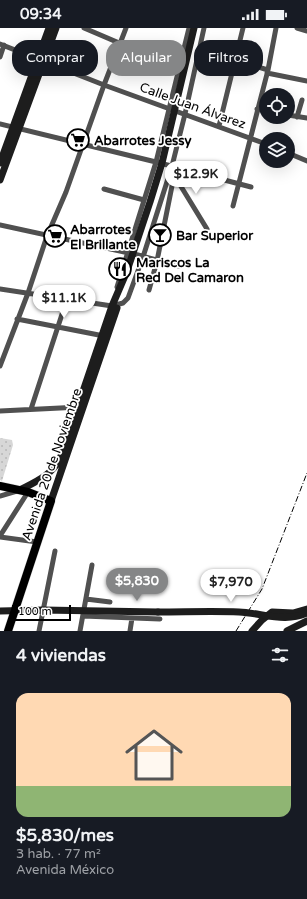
<!DOCTYPE html>
<html lang="es">
<head>
<meta charset="utf-8">
<style>
	:root { --surface:#171b24; --page:#242831; --text:#f1f3f6; --muted:#9ea1a6; --line:#363941; --accent:#858687 }
	body { margin:0; font-family:"Varela Round",sans-serif; background:var(--page); color:var(--text); height:100vh; display:flex; flex-direction:column; font-size:15px; white-space:nowrap }
	* { box-sizing:border-box; margin:0 }
	p { font-size:13px; color:var(--muted) }
	.icon { flex:none; width:22px; height:22px; fill:none; stroke:currentColor; stroke-width:2; stroke-linecap:round; stroke-linejoin:round }
	.map { position:relative; height:603px; overflow:hidden }
	.panel { display:flex; flex-direction:column; background:var(--surface); flex:1 }
	.panel>* { flex:none }
	.hud { position:absolute; left:12px; top:12px; width:283px; height:36px; display:flex; gap:8px }
	.controls { position:absolute; left:259px; top:60px; display:grid; gap:8px }
	.controls a { display:grid; place-items:center; width:36px; height:36px; border-radius:50%; background:var(--surface); box-shadow:0 4px 16px #0002; font-size:20px }
	.scale { position:absolute; left:12px; bottom:10px; width:59px; box-sizing:border-box; padding-left:4px; border:2px solid #000; border-top:0; font-size:11px; line-height:14px; white-space:nowrap; color:#000; -webkit-text-stroke:3px #fff; paint-order:stroke }
	.price { position:absolute; translate:-50% -34px; padding:0 9px; border-radius:14px; background:#fff; color:#222; font-size:13px; line-height:26px; filter:drop-shadow(0 1px 2px #0008) }
	.price::after { content:''; position:absolute; left:50%; top:24px; width:12px; height:9px; margin-left:-6px; background:inherit; clip-path:polygon(0 0,100% 0,50% 100%) }
	.price.current { background:var(--accent); color:#fff }
	ul { padding:0; list-style:none }
	li { display:grid; align-content:center; gap:8px; height:212px; padding:0 16px }
	li+li { border-top:1px solid var(--line) }
	li span { display:grid; place-items:center; height:124px; border-radius:12px; color:#555 }
	li>.icon { margin-inline-start:auto }
	span .icon { width:72px; height:72px; fill:#fffc; stroke-width:1 }
	li b { font-size:17px }
	h2 { display:flex; justify-content:space-between; align-items:center; height:48px; padding:0 16px; font-size:17px }
	.tag { padding:0 14px; border-radius:16px; background:var(--surface); box-shadow:0 4px 16px #0002; font-size:14px; line-height:36px }
	.tag.current { background:var(--accent); color:#fff }
	.status { display:flex; justify-content:space-between; align-items:center; height:28px; padding:0 20px; background:var(--surface); direction:ltr }
	.status svg { height:11px; fill:currentColor }
	.map>svg:first-child { display:block }
</style>
</head>
<body>
<div class="status"><b>09:34</b><svg viewBox="0 0 49 12"><path d="M0 12V9h3v3zM5 12V6h3v6zM10 12V3h3v9zM15 12V0h3v12zM26 1h20v11H26zM47 4h2v5h-2z"/></svg></div>
<div class="map">
<svg width="307" height="603" viewBox="0 0 307 603">
	<defs>
		<pattern id="grass-dots" width="8" height="8" patternUnits="userSpaceOnUse"><rect width="8" height="8" fill="#d7d7d7"/><path d="M2 2h.1M6 6h.1" fill="none" stroke="#b7b7b7" stroke-width="1.8" stroke-linecap="round"/></pattern>
	</defs>
	<rect width="100%" height="100%" fill="#fff"/>
	<path fill="url(#grass-dots)" d="M 0,410 L 12,412 L 13,417 L 2,453 L 0,452 Z"/>
	<g fill="none" stroke-linecap="round" stroke-linejoin="round">
		<g stroke="#dbdbdb" stroke-width="9">
			<path id="primary" d="M 0,458 L 28,464 L 51,473 L 8,603"/>
		</g>
		<path stroke="#505050" stroke-width="5" d="M 84,0 L 180,41
			M 297,0 L 307,3
			M 0,16 L 104,57 L 266,116
			M 214,27 L 235,32 L 268,42
			M 0,29 L 4,17
			M 267,45 L 307,53
			M 257,81 L 266,83
			M 288,87 L 307,90
			M 297,89 L 302,72
			M 0,96 L 156,134 L 251,159
			M 219,98 L 243,0
			M 288,125 L 307,133
			M 174,147 L 207,201
			M 104,161 L 144,172
			M 233,178 L 268,42 L 276,0
			M 0,197 L 138,227 L 179,238
			M 117,259 L 156,134 L 189,0
			M 0,261 L 112,278 L 123,275 L 128,270 L 143,229 L 172,138 L 185,86 L 204,0
			M 149,262 L 157,233 L 174,148
			M 17,291 L 104,308
			M 0,338 L 28,265 L 47,208 L 66,164 L 104,57 L 126,0
			M 31,381 L 67,271
			M 0,383 L 80,379
			M 0,468 L 17,463
			M 0,508 L 28,464
			M 0,509 L 37,514
			M 86,571 L 110,574
			M 83,588 L 160,591
			M 39,603 L 55,523
			M 80,603 L 92,537
			M 130,603 L 132,590"/>
		<path stroke="#1d1d1d" stroke-width="7" d="M 0,135 L 49,0
			M 0,152 L 56,0
			M 20,462 C 35,454 52,447 60,431 L 112,278 L 127,243 L 150,174 L 162,135 L 194,0
			M 51,473 L 117,280
			M 0,583 L 43,582 L 158,584
			M 252,603 L 262,592 L 272,584 L 293,585 L 307,581
			M 287,603 L 307,593"/>
		<use href="#primary" stroke="#000" stroke-width="8"/>
		<path stroke="#000" stroke-width="1" stroke-dasharray="6 2 1 2" stroke-linecap="butt" d="M 236,603 L 262,561 L 307,445"/>
		<path stroke="#1d1d1d" stroke-width="7" d="M 158,584 C 185,584 212,583 239,584 C 262,585 286,595 307,585"/>
	</g>
	<defs>
		<g id="supermarket-ring" transform="scale(1.15)"><circle r="9.5" fill="#fff" stroke="#000" stroke-width="1.5"/><path d="M-6-5.5h2.5l.6 2H6L4.5 2H-2.5L-4.4-4H-6ZM-1.5 3.2a1.3 1.3 0 1 0 .1 0ZM3 3.2a1.3 1.3 0 1 0 .1 0Z" fill="#000"/></g>
		<g id="bar-ring" transform="scale(1.15)"><circle r="9.5" fill="#fff" stroke="#000" stroke-width="1.5"/><path d="M-6-5H6L.8 .8V4.5H3.5V6h-7V4.5H-.8V.8Z" fill="#000"/></g>
		<g id="restaurant-ring" transform="scale(1.15)"><circle r="9.5" fill="#fff" stroke="#000" stroke-width="1.5"/><path d="M-5-6h1v4h1v-4h1v4h1v-4h1v5L-1.5 .5V6h-2V.5L-5-1ZM5-6V6H3V1.5H1.5Q1.5-4 5-6Z" fill="#000"/></g>
	</defs>
	<g fill-rule="evenodd">
		<use href="#supermarket-ring" x="78" y="112"/>
		<use href="#bar-ring" x="160" y="207"/>
		<use href="#supermarket-ring" x="55" y="208"/>
		<use href="#restaurant-ring" x="120" y="241"/>
	</g>
	<g text-anchor="middle" stroke-width="3.5" stroke-linejoin="round" paint-order="stroke">
		<g font-size="13" fill="#000" stroke="#fff">
			<text transform="translate(193 77) rotate(20)" y="5">Calle Juan Álvarez</text>
			<text transform="translate(51 436) rotate(-71)" y="5">Avenida 20 de Noviembre</text>
		</g>
		<g font-size="13" font-weight="bold" fill="#000" stroke="#fff" text-anchor="start">
			<text x="94" y="117">Abarrotes Jessy</text>
			<text x="70" y="206">Abarrotes<tspan x="70" dy="15">El Brillante</tspan></text>
			<text x="176" y="212">Bar Superior</text>
			<text x="136" y="239">Mariscos La<tspan x="136" dy="15">Red Del Camaron</tspan></text>
		</g>
	</g>
</svg>
<div class="controls">
<a><svg class="icon" aria-label="locate" viewBox="0 0 24 24"><circle cx="12" cy="12" r="6"/><path d="M12 2v4M12 18v4M2 12h4M18 12h4"/></svg></a>
<a><svg class="icon" aria-label="layers" viewBox="0 0 24 24"><path d="M12 4l9 5-9 5-9-5zM3 14l9 5 9-5"/></svg></a>
</div>
<div class="scale">100 m</div>
<b class="price" style="left:196px;top:167px">$12.9K</b>
<b class="price" style="left:64px;top:291px">$11.1K</b>
<b class="price current" style="left:137px;top:574px">$5,830</b>
<b class="price" style="left:231px;top:575px">$7,970</b>
<div class="hud">
<a class="tag">Comprar</a>
<a class="tag current">Alquilar</a>
<a class="tag">Filtros</a>
</div>
</div>
<section class="panel">
<h2>4 viviendas<svg class="icon" aria-label="filters" viewBox="0 0 24 24"><path d="M4 7h16M4 17h16"/><circle cx="9" cy="7" r="2"/><circle cx="15" cy="17" r="2"/></svg></h2>
<ul>
<li><span style="background:linear-gradient(#ffd9b3 75%,#8fb573 0)"><svg class="icon" aria-label="home" viewBox="0 0 24 24"><path d="M3 11l9-7 9 7M6 9v11h12V9"/></svg></span><div><b>$5,830/mes</b><p>3 hab. · 77 m²</p><p>Avenida México</p></div></li>
</ul>
</section>
</body>
</html>
